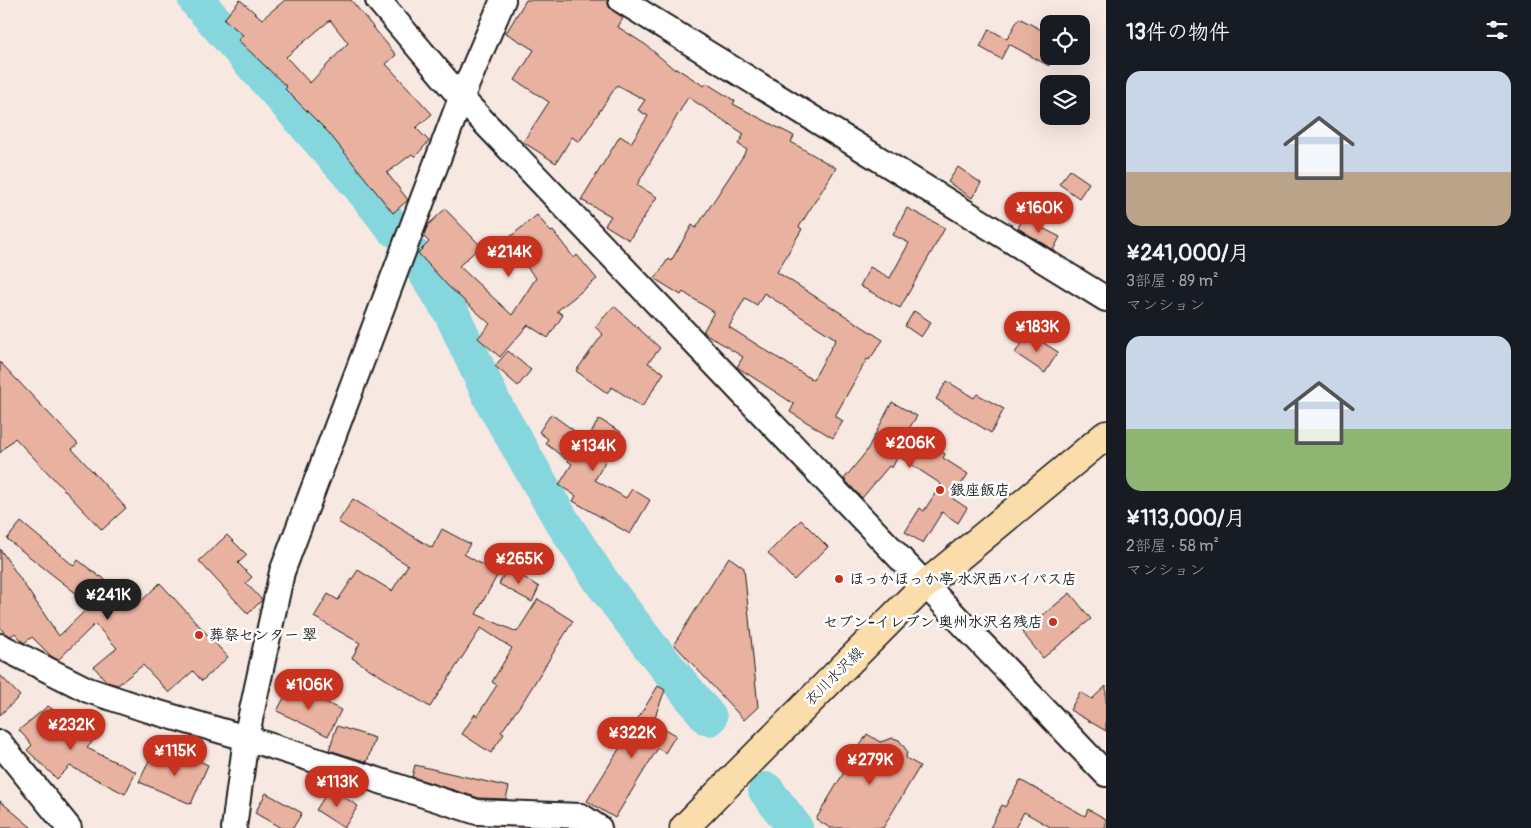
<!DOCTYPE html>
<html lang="ja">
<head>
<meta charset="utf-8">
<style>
	:root { --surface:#171b24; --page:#20242c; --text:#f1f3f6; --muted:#9ea1a6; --accent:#c8321e }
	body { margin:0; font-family:Pangolin,"Klee One",sans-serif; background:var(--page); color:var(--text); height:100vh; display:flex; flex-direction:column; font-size:19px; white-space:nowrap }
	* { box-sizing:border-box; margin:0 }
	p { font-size:16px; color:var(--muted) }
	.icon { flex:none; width:28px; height:28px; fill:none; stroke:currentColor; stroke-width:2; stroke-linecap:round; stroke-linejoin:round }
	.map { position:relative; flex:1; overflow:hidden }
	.side { display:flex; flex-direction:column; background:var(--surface); width:425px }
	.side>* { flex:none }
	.buttons { position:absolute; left:1040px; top:15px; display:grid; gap:10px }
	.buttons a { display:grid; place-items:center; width:50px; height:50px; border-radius:10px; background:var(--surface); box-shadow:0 5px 20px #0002; font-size:25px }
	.price { position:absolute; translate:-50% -42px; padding:0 11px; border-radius:18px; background:var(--accent); color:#fff; font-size:16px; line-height:32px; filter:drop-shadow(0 1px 2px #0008) }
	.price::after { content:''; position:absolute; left:50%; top:30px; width:15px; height:11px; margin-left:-8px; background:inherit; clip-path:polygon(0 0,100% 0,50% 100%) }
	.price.on { background:#222; color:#fff }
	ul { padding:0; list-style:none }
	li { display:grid; align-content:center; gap:10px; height:265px; padding:0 20px }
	li span { display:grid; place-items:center; height:155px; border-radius:15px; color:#555 }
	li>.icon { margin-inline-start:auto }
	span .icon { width:90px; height:90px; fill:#fffc; stroke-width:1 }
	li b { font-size:21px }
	h2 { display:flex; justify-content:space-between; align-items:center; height:60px; padding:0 20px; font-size:21px }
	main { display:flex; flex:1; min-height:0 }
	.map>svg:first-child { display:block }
</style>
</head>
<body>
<main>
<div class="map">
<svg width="1106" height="828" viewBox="0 0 1106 828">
	<rect width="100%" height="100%" fill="#f8e8e2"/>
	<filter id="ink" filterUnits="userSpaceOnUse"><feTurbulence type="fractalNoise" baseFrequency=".02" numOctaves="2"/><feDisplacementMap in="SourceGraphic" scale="10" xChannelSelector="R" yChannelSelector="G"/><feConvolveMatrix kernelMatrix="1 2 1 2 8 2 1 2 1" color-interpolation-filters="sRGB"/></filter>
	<g filter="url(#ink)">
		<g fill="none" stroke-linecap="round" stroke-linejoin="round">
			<path stroke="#85d6dd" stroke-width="36" d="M 196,0 L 360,186 L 394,229
				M 416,257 L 451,312 L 494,404 L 560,518 L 601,581 L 650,646 L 709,718
				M 766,790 L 795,828"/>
		</g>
		<path fill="#e9b1a0" stroke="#1c1c1c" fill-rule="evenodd" d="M 240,0 L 262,19 L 285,0 L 351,0 L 396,55 L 386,64 L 432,114 L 416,128 L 429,141 L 415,157 L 412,154 L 387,173 L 408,200 L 393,213 L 328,132 L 285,89 L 287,87 L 238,40 L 243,35 L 224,19 ZM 330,20 L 348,43 L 310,83 L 286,57 Z
			M 526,0 L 607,0 L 609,7 L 623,18 L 618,27 L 646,45 L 675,70 L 676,68 L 704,86 L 706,83 L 735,101 L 733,104 L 794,136 L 791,142 L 836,168 L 799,227 L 802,229 L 777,272 L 883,340 L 869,360 L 867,359 L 835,416 L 843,421 L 833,438 L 790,412 L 794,404 L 737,367 L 743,357 L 703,332 L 714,312 L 683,292 L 681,295 L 655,279 L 668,259 L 671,261 L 692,225 L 696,228 L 747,150 L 738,144 L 744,134 L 688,97 L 637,185 L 657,197 L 629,240 L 605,225 L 611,216 L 581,200 L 620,136 L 631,143 L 648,116 L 638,110 L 645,100 L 617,85 L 579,142 L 572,137 L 556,163 L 523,142 L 549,102 L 515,80 L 534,50 L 506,33 ZM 764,293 L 836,339 L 813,380 L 729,327 L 745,298 L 757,305 Z
			M 1019,18 L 1049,34 L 1049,66 L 1009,44 L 1001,59 L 980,47 L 989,29 L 1007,39 Z
			M 958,167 L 981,183 L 972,198 L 948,182 Z
			M 1070,170 L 1089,183 L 1079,198 L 1059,184 Z
			M 907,208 L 945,228 L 900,308 L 860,286 L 870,267 L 890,278 L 909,243 L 893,235 Z
			M 445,209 L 481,246 L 459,266 L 512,315 L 536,278 L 505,241 L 537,215 L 551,232 L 553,231 L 574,258 L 577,255 L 597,279 L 557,311 L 563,315 L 548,338 L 528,325 L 500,357 L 478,338 L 490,324 L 448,286 L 418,253 L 429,242 L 423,236 L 428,225 Z
			M 1023,218 L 1060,237 L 1053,250 L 1018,228 Z
			M 614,306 L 660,348 L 648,363 L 664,373 L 642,407 L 612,387 L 607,393 L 576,371 L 603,334 L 595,327 Z
			M 914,311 L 931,322 L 921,337 L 905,326 Z
			M 1028,333 L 1058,352 L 1045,373 L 1015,353 Z
			M 508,351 L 531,370 L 518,386 L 495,366 Z
			M 0,362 L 78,444 L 72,449 L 126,508 L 102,530 L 15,438 L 0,453 Z
			M 947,381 L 974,398 L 977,394 L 1004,409 L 991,433 L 936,399 Z
			M 892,402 L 917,416 L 908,430 L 945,454 L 943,458 L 968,474 L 952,498 L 967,508 L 958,523 L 942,512 L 923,543 L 905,532 L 920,508 L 924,511 L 941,484 L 898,456 L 892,468 L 889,466 L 862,498 L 844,479 L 866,452 Z
			M 551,414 L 587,440 L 599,419 L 621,432 L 595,480 L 626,498 L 632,489 L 650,500 L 630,534 L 573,501 L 576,496 L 559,485 L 572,464 L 545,443 L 548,439 L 539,432 Z
			M 353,499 L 432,548 L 442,529 L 470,544 L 464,554 L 498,574 L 476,614 L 517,632 L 538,599 L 573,621 L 524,700 L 501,732 L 504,734 L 491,753 L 462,734 L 475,714 L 477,716 L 497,685 L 492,682 L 512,648 L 481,628 L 430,707 L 352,658 L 360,643 L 314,617 L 328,594 L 338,600 L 358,570 L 392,591 L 408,565 L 338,522 Z
			M 801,520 L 828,547 L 794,580 L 768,553 Z
			M 21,522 L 74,566 L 78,560 L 100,577 L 101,576 L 134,608 L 160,583 L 228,657 L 202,681 L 193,671 L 169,693 L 143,665 L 118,685 L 107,682 L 94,667 L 117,648 L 95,624 L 58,660 L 51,656 L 32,637 L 24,643 L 15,633 L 11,636 L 4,633 L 0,627 L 0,549 L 59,636 L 91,605 L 7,539 Z
			M 227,535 L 247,555 L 238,563 L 252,577 L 246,583 L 262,600 L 248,614 L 199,561 Z
			M 729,557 L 744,568 L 758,707 L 744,720 L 674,644 Z
			M 508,567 L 539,587 L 532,602 L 499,584 Z
			M 1070,593 L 1091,619 L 1043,658 L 1022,632 Z
			M 0,675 L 20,696 L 0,715 Z
			M 291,685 L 341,710 L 328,736 L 277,711 Z
			M 658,686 L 665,690 L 653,722 L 676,735 L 665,753 L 658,748 L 615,818 L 587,801 Z
			M 1106,686 L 1106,731 L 1070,710 L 1080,692 L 1092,699 Z
			M 48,706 L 68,720 L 92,742 L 87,748 L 136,772 L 125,794 L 70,766 L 57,779 L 27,750 L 32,745 L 19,730 Z
			M 337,726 L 375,738 L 367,762 L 329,750 Z
			M 867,734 L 880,742 L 893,738 L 899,740 L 907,751 L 906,758 L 920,766 L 883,828 L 830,828 L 816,819 Z
			M 181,752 L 208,765 L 191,804 L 139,782 L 151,756 L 175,766 Z
			M 415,765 L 509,787 L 506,799 L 479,798 L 412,777 Z
			M 1020,780 L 1085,816 L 1088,809 L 1106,819 L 1106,828 L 1052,828 L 1024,812 L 1015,828 L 990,828 L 1002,805 L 1005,807 Z
			M 330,788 L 358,806 L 344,828 L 316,810 Z
			M 266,793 L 302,813 L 293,828 L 281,828 L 255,813 Z
			M 0,801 L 32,828 L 0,828 Z"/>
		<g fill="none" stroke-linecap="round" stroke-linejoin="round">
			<g stroke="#1c1c1c" stroke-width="28">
				<path id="minor" d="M 378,0 L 461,98 L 1106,774
					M 621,0 L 1106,299
					M 0,646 L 88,690 L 145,709 L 246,738 L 477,812 L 581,816 L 599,828
					M 0,743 L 69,828
					M 234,828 L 246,738 L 282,572 L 461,98 L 503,0"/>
			</g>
			<g stroke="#1c1c1c" stroke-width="31">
				<path id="major" d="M 684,828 L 926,584 L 1106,435"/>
			</g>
			<use href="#minor" stroke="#fff" stroke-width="24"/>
			<use href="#major" stroke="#fbddab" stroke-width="28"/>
		</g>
	</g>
	<g fill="#c8321e" stroke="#fff" stroke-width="2">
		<circle cx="940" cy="490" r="5"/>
		<circle cx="839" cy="579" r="5"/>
		<circle cx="1053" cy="622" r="5"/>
		<circle cx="199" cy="635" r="5"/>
	</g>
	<g text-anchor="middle" stroke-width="5" stroke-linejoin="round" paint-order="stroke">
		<g font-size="15" font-weight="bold" fill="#1c1c1c" stroke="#fff" text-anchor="start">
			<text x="950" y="495">銀座飯店</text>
			<text x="849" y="584">ほっかほっか亭 水沢西バイパス店</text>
			<text x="1043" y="627" text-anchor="end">セブン-イレブン 奥州水沢名残店</text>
			<text x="209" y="640">葬祭センター 翠</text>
		</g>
		<g font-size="15" fill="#1c1c1c" stroke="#fff">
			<text transform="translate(834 676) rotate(-45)" y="5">衣川水沢線</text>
		</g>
	</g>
</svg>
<div class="buttons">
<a><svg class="icon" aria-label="locate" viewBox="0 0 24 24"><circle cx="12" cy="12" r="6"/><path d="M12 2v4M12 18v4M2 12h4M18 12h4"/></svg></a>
<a><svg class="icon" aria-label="layers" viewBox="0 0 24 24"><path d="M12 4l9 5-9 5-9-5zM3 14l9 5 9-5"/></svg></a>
</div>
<b class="price" style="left:1039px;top:234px">¥160K</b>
<b class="price" style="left:509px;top:278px">¥214K</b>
<b class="price" style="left:1037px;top:353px">¥183K</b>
<b class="price" style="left:910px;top:469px">¥206K</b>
<b class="price" style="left:593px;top:472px">¥134K</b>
<b class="price" style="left:519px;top:585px">¥265K</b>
<b class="price on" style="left:108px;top:621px">¥241K</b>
<b class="price" style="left:309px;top:711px">¥106K</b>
<b class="price" style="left:71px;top:751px">¥232K</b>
<b class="price" style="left:632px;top:759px">¥322K</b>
<b class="price" style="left:175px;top:777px">¥115K</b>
<b class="price" style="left:870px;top:786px">¥279K</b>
<b class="price" style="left:337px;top:808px">¥113K</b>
</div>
<section class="side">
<h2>13件の物件<svg class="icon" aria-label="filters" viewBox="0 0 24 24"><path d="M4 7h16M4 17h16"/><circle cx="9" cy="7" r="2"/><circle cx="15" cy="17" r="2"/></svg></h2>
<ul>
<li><span style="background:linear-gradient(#c9d6e8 65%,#b9a48a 0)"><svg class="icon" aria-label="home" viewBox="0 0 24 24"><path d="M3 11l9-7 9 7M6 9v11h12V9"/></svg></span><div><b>¥241,000/月</b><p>3部屋 · 89 m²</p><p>マンション</p></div></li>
<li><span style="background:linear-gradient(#c9d6e8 60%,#8fb573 0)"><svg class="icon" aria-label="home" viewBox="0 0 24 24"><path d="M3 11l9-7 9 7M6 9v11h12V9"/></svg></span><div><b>¥113,000/月</b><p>2部屋 · 58 m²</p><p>マンション</p></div></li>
</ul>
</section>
</main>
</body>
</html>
